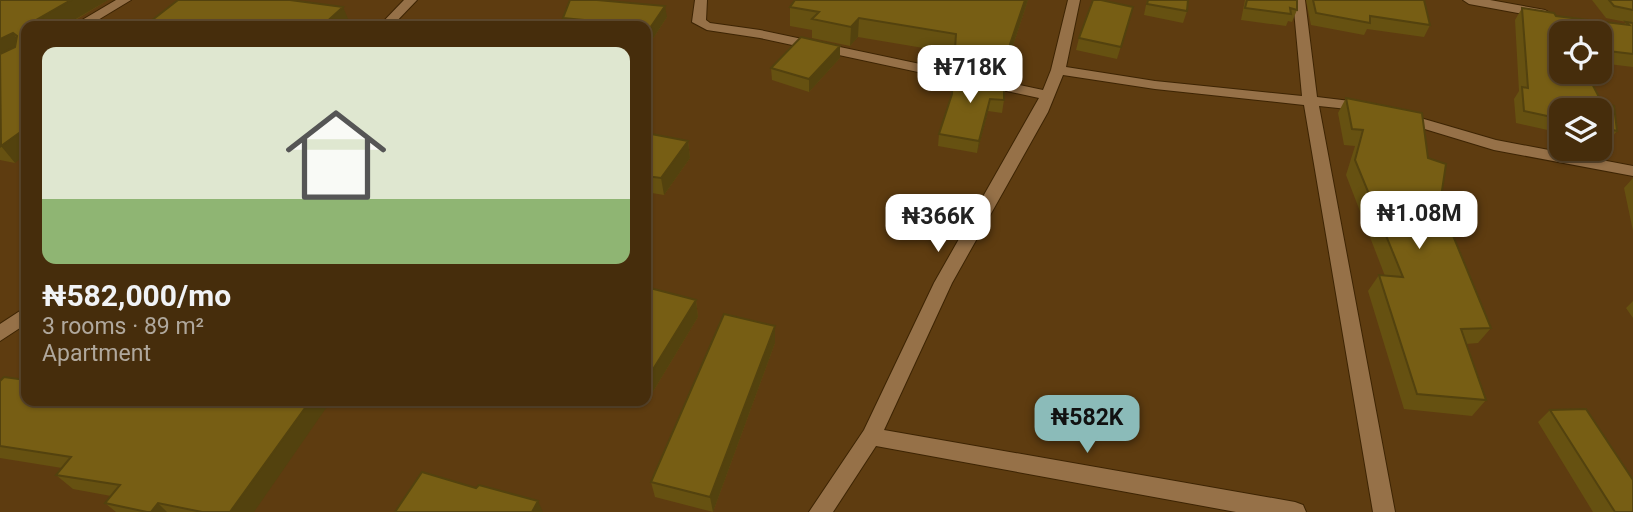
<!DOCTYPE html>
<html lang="en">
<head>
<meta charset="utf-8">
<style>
	:root { --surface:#462d0c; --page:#50391a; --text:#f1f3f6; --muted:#b0a89d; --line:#5e492d; --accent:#8bbbb9 }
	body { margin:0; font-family:Roboto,sans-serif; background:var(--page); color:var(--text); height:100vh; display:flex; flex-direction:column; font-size:26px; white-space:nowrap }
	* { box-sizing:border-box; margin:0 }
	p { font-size:23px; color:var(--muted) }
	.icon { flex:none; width:38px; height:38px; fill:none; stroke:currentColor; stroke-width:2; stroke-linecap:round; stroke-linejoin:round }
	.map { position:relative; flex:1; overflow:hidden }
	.panel { position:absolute; left:21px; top:21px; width:630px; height:385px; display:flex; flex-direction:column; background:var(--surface); border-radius:14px; box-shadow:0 2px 5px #0004,0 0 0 2px var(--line) }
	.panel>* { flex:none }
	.fabs { position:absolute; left:1549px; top:21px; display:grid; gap:14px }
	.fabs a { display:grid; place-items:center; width:63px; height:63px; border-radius:14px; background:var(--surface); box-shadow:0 2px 5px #0004,0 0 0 2px var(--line); font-size:35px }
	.price { position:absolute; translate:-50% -60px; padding:0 16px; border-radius:14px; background:#fff; color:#222; font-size:23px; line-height:46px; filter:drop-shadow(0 2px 4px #0008) }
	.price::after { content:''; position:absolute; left:50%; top:42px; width:21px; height:16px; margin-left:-10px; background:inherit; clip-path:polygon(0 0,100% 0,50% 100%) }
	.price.selected { background:var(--accent); color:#111 }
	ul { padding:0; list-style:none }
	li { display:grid; align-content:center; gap:14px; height:371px; padding:0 21px }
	li span { display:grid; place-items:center; height:217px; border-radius:14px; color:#555 }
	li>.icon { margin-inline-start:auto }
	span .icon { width:126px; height:126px; fill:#fffc; stroke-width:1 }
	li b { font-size:30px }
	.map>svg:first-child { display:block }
</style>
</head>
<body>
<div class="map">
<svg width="1633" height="512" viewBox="0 0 1633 512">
	<rect width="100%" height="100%" fill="#5e3c10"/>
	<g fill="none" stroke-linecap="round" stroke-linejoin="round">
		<g stroke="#3d2403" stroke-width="2">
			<path id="minor" d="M 116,0 L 131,0 L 88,26 L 72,26 Z
				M 404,0 L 417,0 L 392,26 L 379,26 Z
				M 695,0 L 707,0 L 706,20 L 710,23 L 760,30 L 1043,90 L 1051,70 L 1068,0 L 1080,0 L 1066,67 L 1155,81 L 1302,96 L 1293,0 L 1305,0 L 1317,97 L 1367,103 L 1374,107 L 1367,111 L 1319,106 L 1395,512 L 1373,512 L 1304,105 L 1155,89 L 1063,75 L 1048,112 L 952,283 L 884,430 L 1295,502 L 1303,505 L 1306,512 L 1236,512 L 876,446 L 833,512 L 809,512 L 864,430 L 934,283 L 1039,98 L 760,38 L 707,30 L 692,22 Z
				M 1463,0 L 1490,0 L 1545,10 L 1552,14 L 1545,18 L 1469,4 Z
				M 1400,112 L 1496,140 L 1633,166 L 1633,176 L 1494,150 L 1395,120 L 1393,117 L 1395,114 Z
				M 26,307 L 26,324 L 0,341 L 0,324 Z"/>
		</g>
		<use href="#minor" fill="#967148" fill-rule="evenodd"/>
	</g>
	<path fill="#665111" d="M 0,0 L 108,0 L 69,24 L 15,163 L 0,160 Z
		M 795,0 L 1028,0 L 1002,79 L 953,68 L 953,53 L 858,37 L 850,46 L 812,38 L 812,30 L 790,26 L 790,7 Z
		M 1147,0 L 1188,0 L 1187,11 L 1183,23 L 1144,15 Z
		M 1245,0 L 1297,0 L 1297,10 L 1292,22 L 1288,21 L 1286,26 L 1241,20 Z
		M 1306,0 L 1424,0 L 1430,25 L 1424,37 L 1367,29 L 1364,35 L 1311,25 Z
		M 1592,0 L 1633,0 L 1633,67 L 1600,63 L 1600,33 L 1561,33 L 1617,131 L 1607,143 L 1600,141 L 1600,110 L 1561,110 L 1561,133 L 1516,123 L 1514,99 L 1519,91 L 1515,20 L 1522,8 L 1556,16 L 1624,24 L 1626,22 L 1606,18 Z
		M 1133,7 L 1117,59 L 1076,50 L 1079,38 Z
		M 667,17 L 652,40 L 646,39 L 646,26 L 565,26 L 563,18 Z
		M 151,21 L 349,21 L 343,26 L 154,26 Z
		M 840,58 L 809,92 L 772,80 L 771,68 Z
		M 953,70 L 1004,100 L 1002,113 L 988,111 L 977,153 L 938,146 L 939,134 L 951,97 Z
		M 1346,98 L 1428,158 L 1440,204 L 1491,328 L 1478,343 L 1466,344 L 1486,400 L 1472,416 L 1404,409 L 1368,291 L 1379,275 L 1385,276 L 1346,175 L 1355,146 L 1344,145 L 1338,113 Z
		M 646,133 L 688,141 L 690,158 L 664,195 L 646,192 Z
		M 1633,178 L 1633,231 L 1624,188 Z
		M 646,287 L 696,300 L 698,317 L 651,395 L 646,394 Z
		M 1633,301 L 1633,318 L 1626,308 Z
		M 775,343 L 713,512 L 655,497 L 651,482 Z
		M 0,381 L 254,512 L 116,512 L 105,503 L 111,496 L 73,489 L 56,475 L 62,468 L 0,458 Z
		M 1550,410 L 1633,512 L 1593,512 L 1538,422 Z"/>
	<path fill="#53420e" d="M 71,0 L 108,0 L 64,26 L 38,19 Z
		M 1025,0 L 1028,0 L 1002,79 L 1005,59 Z
		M 665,6 L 667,17 L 652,40 L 650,28 Z
		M 343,7 L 349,21 L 343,26 L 322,26 Z
		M 859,18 L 858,37 L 850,46 L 851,27 Z
		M 210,21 L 213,26 L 204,26 Z
		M 13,33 L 25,50 L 0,61 L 0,39 Z
		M 840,46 L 840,58 L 809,92 L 809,79 Z
		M 990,99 L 988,111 L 977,153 L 979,141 Z
		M 26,128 L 26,154 L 15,163 L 1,146 Z
		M 688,141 L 690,158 L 664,195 L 661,178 Z
		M 696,300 L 698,317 L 651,395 L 647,379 Z
		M 775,326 L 775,343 L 713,512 L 710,497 Z
		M 310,401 L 331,401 L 254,512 L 230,512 Z
		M 538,501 L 543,512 L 532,512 Z
		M 158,503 L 167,512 L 151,512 Z"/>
	<path fill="#775e14" stroke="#53420e" stroke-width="2" d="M 0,0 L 71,0 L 38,19 L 86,26 L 26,26 L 26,128 L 1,146 L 0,54 L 15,47 L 17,36 L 13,33 L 0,39 Z
		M 178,0 L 290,0 L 343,7 L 322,26 L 254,26 L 210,21 L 204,26 L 202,26 L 151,21 Z
		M 570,0 L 597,0 L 665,6 L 650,28 L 646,27 L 646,26 L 563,18 Z
		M 795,0 L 1025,0 L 1005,59 L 955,49 L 956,34 L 859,18 L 851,27 L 812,19 L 819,12 L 790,7 Z
		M 1093,0 L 1101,0 L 1133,7 L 1121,47 L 1079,38 Z
		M 1148,0 L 1188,0 L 1187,11 L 1147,4 Z
		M 1247,0 L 1297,0 L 1297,10 L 1290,8 L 1291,14 L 1245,8 Z
		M 1313,0 L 1424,0 L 1430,25 L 1370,16 L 1370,23 L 1316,13 Z
		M 1609,0 L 1633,0 L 1633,10 L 1614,6 Z
		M 1522,8 L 1554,13 L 1556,16 L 1629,25 L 1626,22 L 1633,23 L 1633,54 L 1600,50 L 1600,33 L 1561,33 L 1561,72 L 1586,72 L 1602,103 L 1614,106 L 1617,131 L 1600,127 L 1600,110 L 1561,110 L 1561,119 L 1524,111 L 1522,87 L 1528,88 Z
		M 801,37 L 840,46 L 809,79 L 771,68 Z
		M 953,70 L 1004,80 L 1004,100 L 990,99 L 979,141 L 939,134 L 952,94 Z
		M 1346,98 L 1422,113 L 1428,158 L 1446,164 L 1440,204 L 1491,328 L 1461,329 L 1486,400 L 1417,394 L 1379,275 L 1403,277 L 1355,160 L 1363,130 L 1352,129 Z
		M 646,133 L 688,141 L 661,178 L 646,176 Z
		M 646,287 L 696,300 L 647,379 L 646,378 Z
		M 724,314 L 775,326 L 710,497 L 651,482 Z
		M 4,377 L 26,380 L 26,401 L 310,401 L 230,512 L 202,512 L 158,503 L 151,512 L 147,512 L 105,503 L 120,485 L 56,475 L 71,457 L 0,446 L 0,381 Z
		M 1586,409 L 1633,480 L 1633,512 L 1615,512 L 1550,410 Z
		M 422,472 L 476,488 L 479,485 L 538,501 L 532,512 L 395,512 Z"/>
</svg>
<div class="fabs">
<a><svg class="icon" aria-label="locate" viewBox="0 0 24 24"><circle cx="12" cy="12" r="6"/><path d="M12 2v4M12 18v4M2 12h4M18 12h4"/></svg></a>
<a><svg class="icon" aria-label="layers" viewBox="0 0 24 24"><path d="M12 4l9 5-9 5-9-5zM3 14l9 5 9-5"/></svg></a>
</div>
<b class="price" style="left:970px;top:105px">₦718K</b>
<b class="price" style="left:1419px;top:251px">₦1.08M</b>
<b class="price" style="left:938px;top:254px">₦366K</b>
<b class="price selected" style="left:1087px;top:455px">₦582K</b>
<section class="panel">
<ul>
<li><span style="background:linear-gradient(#dfe7d0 70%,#8fb573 0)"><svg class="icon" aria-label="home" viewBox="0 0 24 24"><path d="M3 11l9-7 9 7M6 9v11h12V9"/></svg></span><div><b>₦582,000/mo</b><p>3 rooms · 89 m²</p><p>Apartment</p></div></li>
</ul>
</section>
</div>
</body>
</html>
